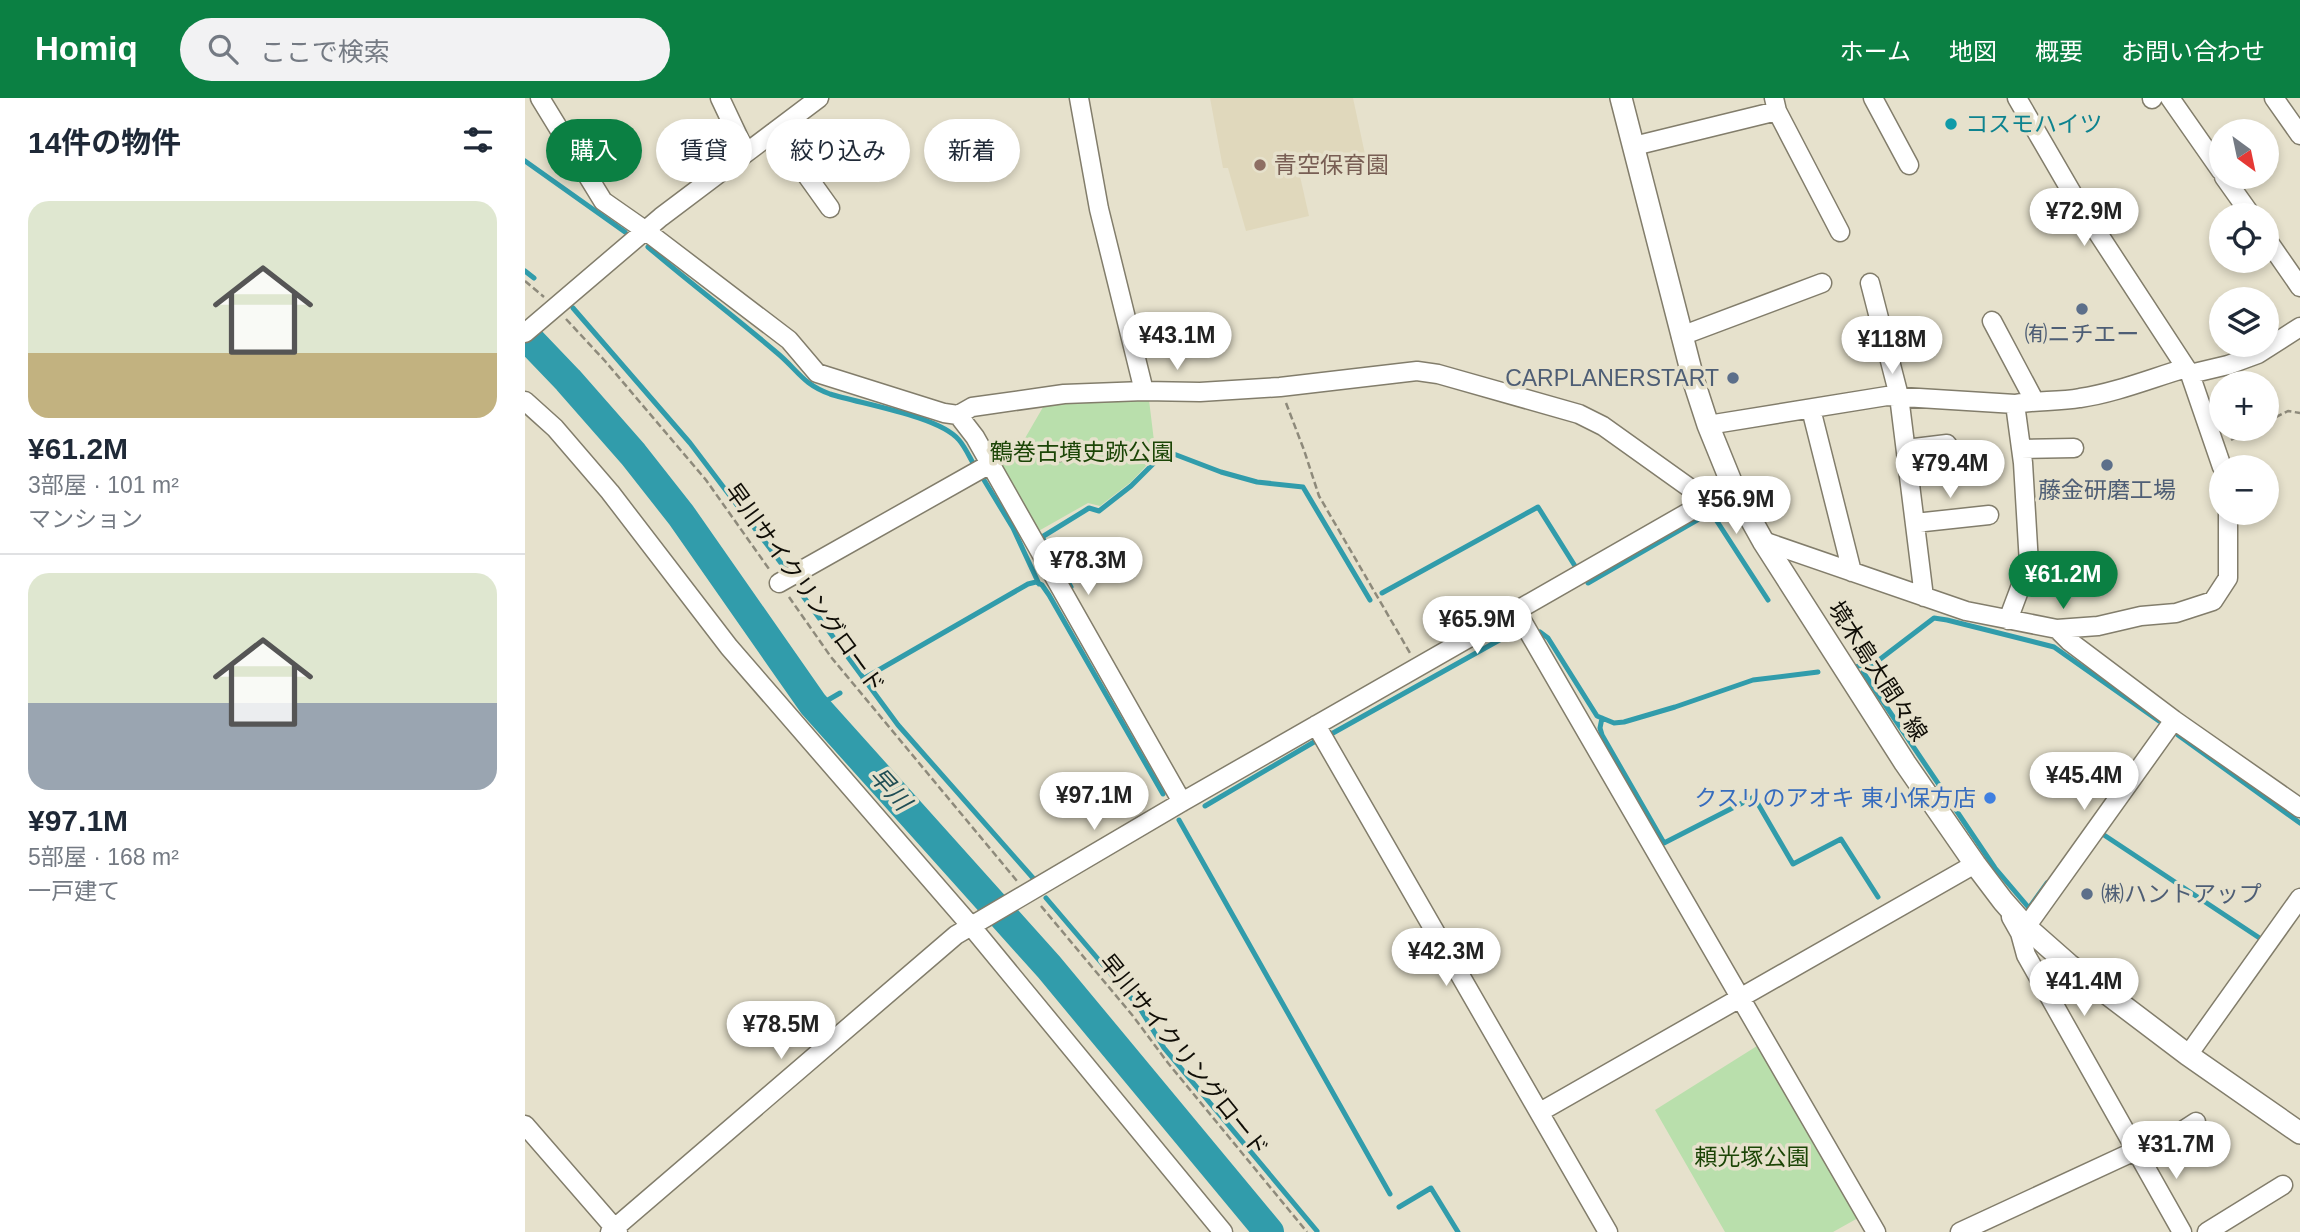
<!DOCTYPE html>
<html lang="ja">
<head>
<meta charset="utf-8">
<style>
	:root { --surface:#fff; --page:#f2f2f3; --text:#1f2937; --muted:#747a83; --line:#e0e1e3; --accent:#0b8043 }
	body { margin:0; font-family:Helvetica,"Noto Sans JP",sans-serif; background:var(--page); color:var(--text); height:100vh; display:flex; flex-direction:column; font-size:26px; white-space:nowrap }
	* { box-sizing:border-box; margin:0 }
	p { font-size:23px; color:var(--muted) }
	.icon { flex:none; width:38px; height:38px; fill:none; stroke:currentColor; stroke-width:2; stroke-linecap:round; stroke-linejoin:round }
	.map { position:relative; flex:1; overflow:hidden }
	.side { display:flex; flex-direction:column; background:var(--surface); width:525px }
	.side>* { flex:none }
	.banner { position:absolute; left:21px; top:21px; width:665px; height:63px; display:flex; gap:14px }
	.needle { width:46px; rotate:147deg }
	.tools { position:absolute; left:1684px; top:21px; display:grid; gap:14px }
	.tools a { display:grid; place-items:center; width:70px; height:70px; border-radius:50%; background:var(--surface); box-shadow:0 4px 10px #0003; font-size:35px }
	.price { position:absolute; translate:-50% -60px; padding:0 16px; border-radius:24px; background:#fff; color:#222; font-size:23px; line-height:46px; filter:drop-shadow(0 2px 4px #0008) }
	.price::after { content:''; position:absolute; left:50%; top:42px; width:21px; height:16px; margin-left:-10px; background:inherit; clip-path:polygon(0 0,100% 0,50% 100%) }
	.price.current { background:var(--accent); color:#fff }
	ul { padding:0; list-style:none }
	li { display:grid; align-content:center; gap:14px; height:371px; padding:0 28px }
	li+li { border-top:2px solid var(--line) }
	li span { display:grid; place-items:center; height:217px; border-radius:21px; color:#555 }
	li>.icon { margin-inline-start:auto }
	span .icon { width:126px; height:126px; fill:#fffc; stroke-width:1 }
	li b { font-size:30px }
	h2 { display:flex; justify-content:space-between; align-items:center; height:84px; padding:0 28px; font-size:30px }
	.pill { padding:0 24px; border-radius:32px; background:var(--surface); box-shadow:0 4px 10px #0003; font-size:24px; line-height:63px }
	.pill.current { background:var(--accent); color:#fff }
	header { display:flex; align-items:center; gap:42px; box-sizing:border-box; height:98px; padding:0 35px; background:var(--accent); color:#fff }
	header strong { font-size:33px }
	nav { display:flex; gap:38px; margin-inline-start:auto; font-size:24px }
	.search { width:490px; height:63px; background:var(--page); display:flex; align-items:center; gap:18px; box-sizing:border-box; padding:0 24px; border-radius:38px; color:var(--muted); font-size:26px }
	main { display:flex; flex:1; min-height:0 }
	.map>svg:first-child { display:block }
</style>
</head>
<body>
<header>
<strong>Homiq</strong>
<div class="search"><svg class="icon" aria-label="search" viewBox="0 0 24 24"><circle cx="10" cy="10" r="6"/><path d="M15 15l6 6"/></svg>ここで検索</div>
<nav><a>ホーム</a><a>地図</a><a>概要</a><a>お問い合わせ</a></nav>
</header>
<main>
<section class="side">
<h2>14件の物件<svg class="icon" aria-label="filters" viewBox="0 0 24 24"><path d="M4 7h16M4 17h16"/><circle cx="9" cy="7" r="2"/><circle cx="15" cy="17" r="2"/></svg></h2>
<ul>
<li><span style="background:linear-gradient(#dfe7d0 70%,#c2b280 0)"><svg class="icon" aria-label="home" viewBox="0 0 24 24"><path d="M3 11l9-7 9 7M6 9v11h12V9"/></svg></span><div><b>¥61.2M</b><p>3部屋 · 101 m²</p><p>マンション</p></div></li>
<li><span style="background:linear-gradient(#dfe7d0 60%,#9aa5b1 0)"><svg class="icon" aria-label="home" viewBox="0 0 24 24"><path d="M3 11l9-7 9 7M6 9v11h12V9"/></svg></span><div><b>¥97.1M</b><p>5部屋 · 168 m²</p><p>一戸建て</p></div></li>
</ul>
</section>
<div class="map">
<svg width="1775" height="1134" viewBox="0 0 1775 1134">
	<rect width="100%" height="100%" fill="#e6e1cc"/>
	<path fill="#e0d8bc" d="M 685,0 L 828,0 L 841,61 L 772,65 L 784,118 L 721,133 L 703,70 L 698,70 Z"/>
	<path fill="#b9dfac" d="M 573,301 L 624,302 L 629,343 L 638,350 L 606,384 L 575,408 L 563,405 L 510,435 L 461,345 L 488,361 L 521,304 Z
		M 1232,948 L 1333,1120 L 1308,1134 L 1200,1134 L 1130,1012 Z"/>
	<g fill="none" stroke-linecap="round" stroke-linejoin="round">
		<path stroke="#319cab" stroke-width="5" d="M 0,63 L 100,134
			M 123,149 C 165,185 209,218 251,254 C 272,271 277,286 305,296 C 336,306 414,318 434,342 C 440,349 444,358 448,365
			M 0,173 L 9,180
			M 48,210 L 165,345 L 259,469
			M 459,382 L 488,430 L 514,486
			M 1063,485 L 1186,414 L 1243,502
			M 546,489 L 517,439 L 564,410 L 574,413 L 606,388 L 641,353 L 696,374 L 732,384 L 778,389 L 845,502
			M 275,494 L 373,627 L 508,780
			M 857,495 L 1013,409 L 1050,468
			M 1015,534 L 1023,540 L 1072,618 L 1089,625 L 1099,624 L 1150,609 L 1228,582 L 1293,574
			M 1333,568 L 1350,565 L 1409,520 L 1422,522 L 1529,549 L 1634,623
			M 1338,574 L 1470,770 L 1504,810 L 1522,785
			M 338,581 L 503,486 L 511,484 L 517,487 L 524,497 L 638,696
			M 291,609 L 315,595
			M 1077,620 L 1075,630 L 1077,637 L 1139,745 L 1229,699 L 1268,766 L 1316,741 L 1353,799
			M 808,635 L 987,535
			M 1653,637 L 1775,725
			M 680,708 L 789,644
			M 654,722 L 865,1096
			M 1576,735 L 1736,841
			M 521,800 L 614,909 L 639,950 L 792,1133
			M 874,1109 L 906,1090 L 933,1134"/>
		<path stroke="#319cab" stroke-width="30" d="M 0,237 L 43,282 L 108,356 L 156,417 L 288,606 L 524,869 L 744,1134"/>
		<g stroke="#827d6b" stroke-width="21">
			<path id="minor" d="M 15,0 L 78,103 L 121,133 L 264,242 L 292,275 L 419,315 L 433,317 L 447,309 L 539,296 L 619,293 L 675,294 L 755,289 L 892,273 L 913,276 L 1054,316 L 1078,328 L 1183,403
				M 195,0 L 221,55
				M 554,0 L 574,111 L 619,293
				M 1249,0 L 1252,13 L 1315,134
				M 1348,0 L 1384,67
				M 1492,0 L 1550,100 L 1665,276 L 1697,369
				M 1645,0 L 1696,73
				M 1749,0 L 1775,37
				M 1627,1 L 1628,0
				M 250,33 L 305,110
				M 1109,48 L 1252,13
				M 1699,79 L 1726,117
				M 1741,140 L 1775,189
				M 1345,185 L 1374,298 L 1399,499
				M 1467,223 L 1509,302
				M 0,235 L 136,119 L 294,0
				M 1156,238 L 1297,185
				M 1665,276 L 1703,267 L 1733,256 L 1775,229
				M 0,303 L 30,330 L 85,394 L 204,549 L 446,828 L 698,1134
				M 1286,311 L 1327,474
				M 433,317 L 450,339 L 657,704
				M 1183,327 L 1362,298 L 1490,306 C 1511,302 1533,304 1555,300 C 1590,295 1627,280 1661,270
				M 1381,351 L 1422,346
				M 1496,351 L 1549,350
				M 1390,425 L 1464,417
				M 1238,443 L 1441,513 L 1532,531 L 1544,543 L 1649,622 L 1775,710
				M 254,485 L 465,366
				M 992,514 L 1351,1134
				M 1483,522 L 1504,466 L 1498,365 L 1490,306
				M 1532,531 L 1573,528 L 1616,518 L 1651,515 L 1688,503 L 1703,480 L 1703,415
				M 791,627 L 1083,1134
				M 1486,819 L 1495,835 L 1501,857 L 1657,1134
				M 1501,829 L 1649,622
				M 1663,957 L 1775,800
				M 1015,1014 L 1450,766
				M 0,1027 L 93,1134
				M 1617,1059 L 1671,1024
				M 85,1134 L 431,837 L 657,704 L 1183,403 L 1209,391
				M 1435,1134 L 1612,1052
				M 1682,1134 L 1758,1087"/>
		</g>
		<g stroke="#827d6b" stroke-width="24">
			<path id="major" d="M 1096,0 L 1169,284 L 1183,327 L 1209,391 L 1238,443 L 1380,665 L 1450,766 L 1478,803 L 1501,829 L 1543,866 L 1663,957 L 1775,1035"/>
		</g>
		<path stroke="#8e8a7b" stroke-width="2.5" stroke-dasharray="7 3.5" stroke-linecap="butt" d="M 0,183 L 19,199
			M 41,221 L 80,263 L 181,382 L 244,471
			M 761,305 L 779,352 L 794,398 L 885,555
			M 1741,324 L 1763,313 L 1775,315
			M 1706,342 L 1728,331
			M 530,364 L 559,359
			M 264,499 L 306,559 L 492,783
			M 516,808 L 608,918 L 643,965 L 782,1134"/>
		<use href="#minor" stroke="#fff" stroke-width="18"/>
		<use href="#major" stroke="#fff" stroke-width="21"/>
	</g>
	<circle fill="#0f9aa8" stroke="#e6e1cc" stroke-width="2.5" cx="1426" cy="26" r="7"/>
	<circle fill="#8d6e63" stroke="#e6e1cc" stroke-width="2.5" cx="735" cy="67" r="7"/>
	<g fill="#5c6f8a" stroke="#e6e1cc" stroke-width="2.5">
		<circle cx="1557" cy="211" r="7"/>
		<circle cx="1208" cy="280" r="7"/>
		<circle cx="1582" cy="367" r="7"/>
		<circle cx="1562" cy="796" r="7"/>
	</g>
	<circle fill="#3f7fe0" stroke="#e6e1cc" stroke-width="2.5" cx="1465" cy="700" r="7"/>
	<g text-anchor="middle" stroke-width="7" stroke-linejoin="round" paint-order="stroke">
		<g font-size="23" fill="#0d838f" stroke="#e6e1cc" text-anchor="start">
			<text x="1440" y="34">コスモハイツ</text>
		</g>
		<g font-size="23" fill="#785e54" stroke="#e6e1cc" text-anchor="start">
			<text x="749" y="75">青空保育園</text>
		</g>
		<g font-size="23" fill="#4e5e75" stroke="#e6e1cc">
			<text x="1557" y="244">㈲ニチエー</text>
			<text x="1194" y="288" text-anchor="end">CARPLANERSTART</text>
			<text x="1582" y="400">藤金研磨工場</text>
			<text x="1576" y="804" text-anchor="start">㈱ハントアップ</text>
		</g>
		<g font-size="23" fill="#1b4506" stroke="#e6e1cc">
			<text x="557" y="362">鶴巻古墳史跡公園</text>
			<text x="1227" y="1067">頼光塚公園</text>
		</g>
		<g font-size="23" fill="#100e07" stroke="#e6e1cc">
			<text transform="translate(280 490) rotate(54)" y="8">早川サイクリングロード</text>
			<text transform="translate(1353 573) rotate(57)" y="8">境木島大間々線</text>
			<text transform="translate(659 957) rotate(51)" y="8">早川サイクリングロード</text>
		</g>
		<g font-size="23" fill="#366cbe" stroke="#e6e1cc" text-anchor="end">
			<text x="1451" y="708">クスリのアオキ 東小保方店</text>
		</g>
		<g font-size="24" font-style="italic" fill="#214e55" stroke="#e6e1cc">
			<text transform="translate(365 691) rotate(48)" y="8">早川</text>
		</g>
	</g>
</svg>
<div class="tools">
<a><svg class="needle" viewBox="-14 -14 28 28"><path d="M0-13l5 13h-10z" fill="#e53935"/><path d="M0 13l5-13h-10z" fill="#747a83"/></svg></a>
<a><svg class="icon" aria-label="locate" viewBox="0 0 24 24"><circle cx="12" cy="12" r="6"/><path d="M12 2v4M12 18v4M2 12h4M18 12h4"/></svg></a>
<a><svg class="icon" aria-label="layers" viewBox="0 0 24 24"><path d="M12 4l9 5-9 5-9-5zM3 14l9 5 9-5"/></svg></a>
<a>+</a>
<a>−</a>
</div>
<b class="price" style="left:1559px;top:150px">¥72.9M</b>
<b class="price" style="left:652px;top:274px">¥43.1M</b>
<b class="price" style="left:1367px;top:278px">¥118M</b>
<b class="price" style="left:1425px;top:402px">¥79.4M</b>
<b class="price" style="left:1211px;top:438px">¥56.9M</b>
<b class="price" style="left:563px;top:499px">¥78.3M</b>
<b class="price current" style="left:1538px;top:513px">¥61.2M</b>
<b class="price" style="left:952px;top:558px">¥65.9M</b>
<b class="price" style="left:1559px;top:714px">¥45.4M</b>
<b class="price" style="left:569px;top:734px">¥97.1M</b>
<b class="price" style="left:921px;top:890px">¥42.3M</b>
<b class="price" style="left:1559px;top:920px">¥41.4M</b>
<b class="price" style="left:256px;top:963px">¥78.5M</b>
<b class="price" style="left:1651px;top:1083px">¥31.7M</b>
<div class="banner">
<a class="pill current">購入</a>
<a class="pill">賃貸</a>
<a class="pill">絞り込み</a>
<a class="pill">新着</a>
</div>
</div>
</main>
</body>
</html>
